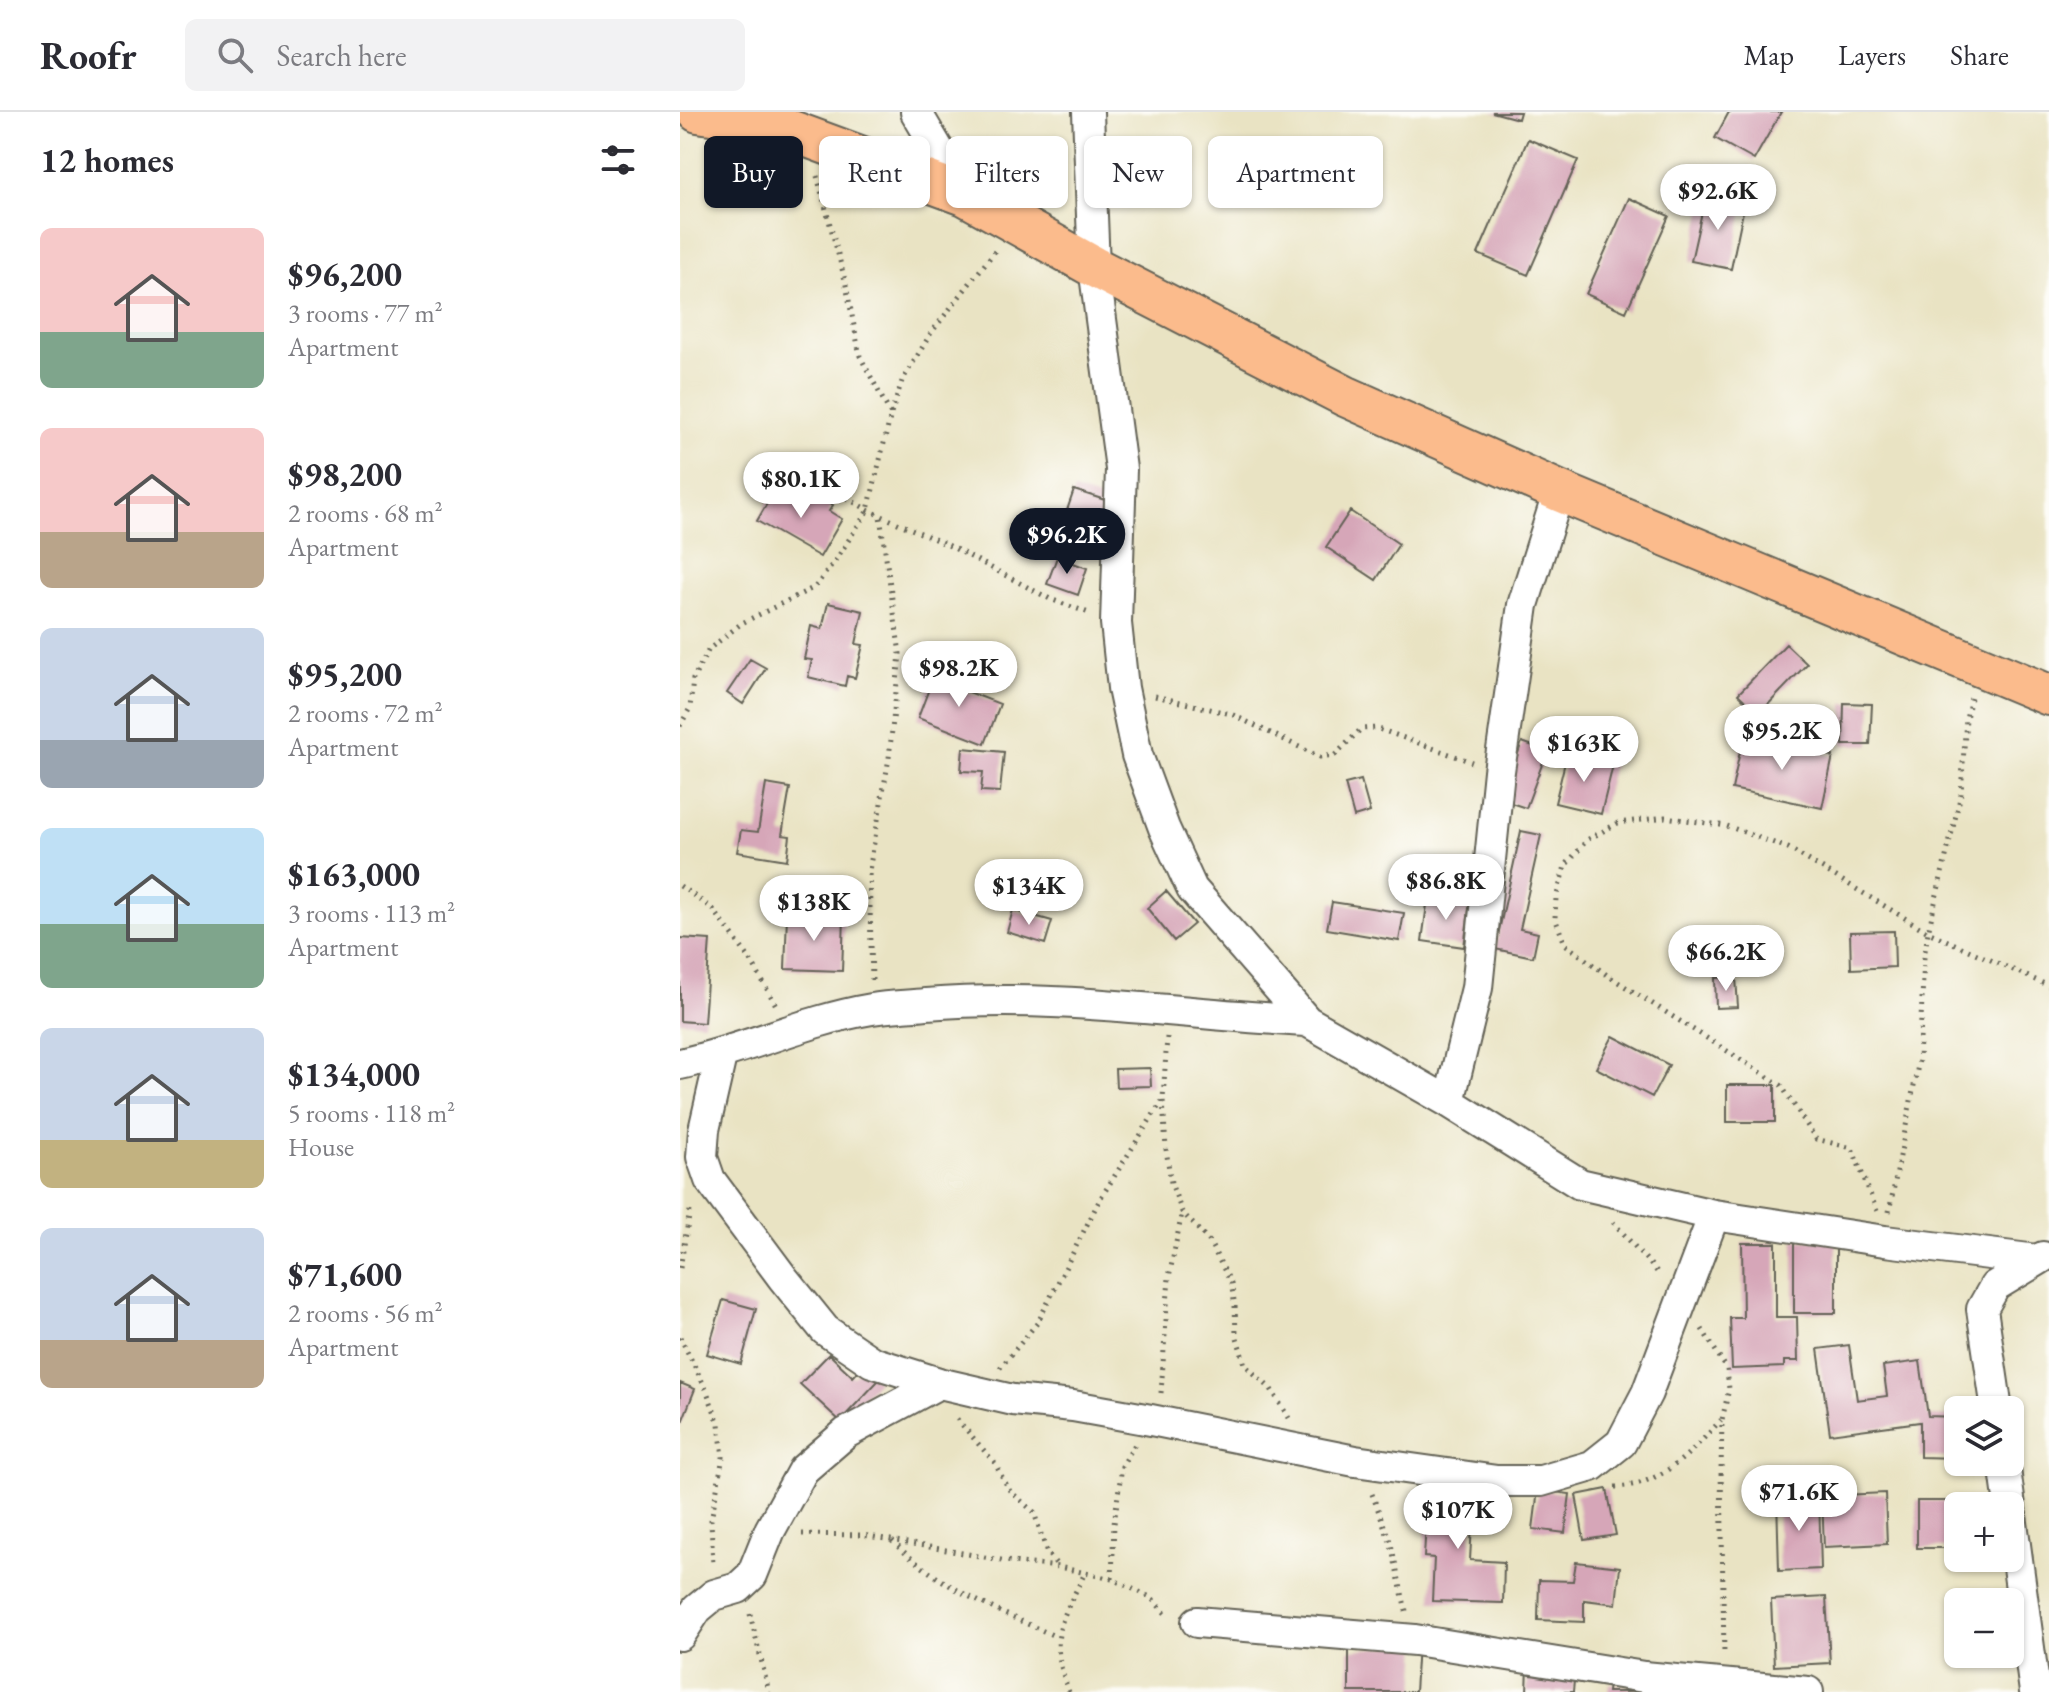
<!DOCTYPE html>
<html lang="en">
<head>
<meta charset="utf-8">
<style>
	:root { --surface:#fff; --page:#f2f2f3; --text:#2b2b33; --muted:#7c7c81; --line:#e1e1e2; --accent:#111827 }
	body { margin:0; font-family:"EB Garamond",serif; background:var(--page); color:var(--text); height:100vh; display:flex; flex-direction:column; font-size:30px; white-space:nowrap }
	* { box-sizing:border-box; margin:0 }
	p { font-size:26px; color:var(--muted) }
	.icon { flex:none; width:44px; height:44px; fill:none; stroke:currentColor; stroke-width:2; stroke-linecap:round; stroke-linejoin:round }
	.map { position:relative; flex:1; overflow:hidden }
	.side { display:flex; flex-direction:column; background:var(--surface); width:680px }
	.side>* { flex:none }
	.guide { position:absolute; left:24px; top:24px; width:760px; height:72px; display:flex; gap:16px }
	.fabs { position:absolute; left:1264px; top:1284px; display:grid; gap:16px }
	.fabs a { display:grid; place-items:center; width:80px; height:80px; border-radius:12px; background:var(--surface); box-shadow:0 2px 6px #0004; font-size:40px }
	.price { position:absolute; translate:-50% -68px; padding:0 18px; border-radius:28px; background:#fff; color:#222; font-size:26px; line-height:52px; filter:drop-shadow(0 2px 4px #0008) }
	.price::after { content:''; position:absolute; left:50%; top:48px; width:24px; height:18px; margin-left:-12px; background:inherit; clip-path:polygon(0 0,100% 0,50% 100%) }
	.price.current { background:var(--accent); color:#fff }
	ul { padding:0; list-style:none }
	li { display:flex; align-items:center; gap:24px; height:200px; padding:0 40px }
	li span { display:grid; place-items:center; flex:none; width:224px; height:160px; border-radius:12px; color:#555 }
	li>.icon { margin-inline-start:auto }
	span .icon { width:96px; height:96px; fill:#fffc; stroke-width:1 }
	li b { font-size:34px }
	h2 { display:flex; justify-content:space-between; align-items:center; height:96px; padding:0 40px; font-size:34px }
	.pill { padding:0 28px; border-radius:12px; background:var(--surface); box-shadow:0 2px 6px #0004; font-size:28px; line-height:72px }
	.pill.current { background:var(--accent); color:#fff }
	header { display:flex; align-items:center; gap:48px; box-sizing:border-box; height:112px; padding:0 40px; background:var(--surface); border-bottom:2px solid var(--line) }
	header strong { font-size:38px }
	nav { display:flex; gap:44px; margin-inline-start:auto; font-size:28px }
	.search { width:560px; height:72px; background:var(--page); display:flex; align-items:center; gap:20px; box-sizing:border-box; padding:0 28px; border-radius:12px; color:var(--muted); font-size:30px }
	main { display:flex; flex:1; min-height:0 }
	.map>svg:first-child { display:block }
</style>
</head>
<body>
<header>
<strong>Roofr</strong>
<div class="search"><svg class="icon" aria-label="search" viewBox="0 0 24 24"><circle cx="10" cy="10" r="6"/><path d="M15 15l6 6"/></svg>Search here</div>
<nav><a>Map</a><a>Layers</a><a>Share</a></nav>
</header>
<main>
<section class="side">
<h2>12 homes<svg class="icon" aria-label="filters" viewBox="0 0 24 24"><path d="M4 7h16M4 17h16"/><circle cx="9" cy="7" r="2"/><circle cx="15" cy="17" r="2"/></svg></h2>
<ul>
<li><span style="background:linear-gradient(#f6c9c9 65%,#7fa58c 0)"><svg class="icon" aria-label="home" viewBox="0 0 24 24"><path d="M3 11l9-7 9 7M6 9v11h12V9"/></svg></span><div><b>$96,200</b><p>3 rooms · 77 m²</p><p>Apartment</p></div></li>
<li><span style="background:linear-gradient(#f6c9c9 65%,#b9a48a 0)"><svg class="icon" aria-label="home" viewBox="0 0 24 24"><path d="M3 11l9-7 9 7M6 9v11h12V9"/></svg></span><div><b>$98,200</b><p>2 rooms · 68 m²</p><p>Apartment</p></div></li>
<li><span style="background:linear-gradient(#c9d6e8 70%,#9aa5b1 0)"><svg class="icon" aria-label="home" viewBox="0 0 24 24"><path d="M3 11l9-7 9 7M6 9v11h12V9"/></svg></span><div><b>$95,200</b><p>2 rooms · 72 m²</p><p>Apartment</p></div></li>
<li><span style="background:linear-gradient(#bfe0f5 60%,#7fa58c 0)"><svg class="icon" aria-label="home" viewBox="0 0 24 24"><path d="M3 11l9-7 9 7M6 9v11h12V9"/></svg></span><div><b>$163,000</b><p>3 rooms · 113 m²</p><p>Apartment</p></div></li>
<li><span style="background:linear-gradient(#c9d6e8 70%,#c2b280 0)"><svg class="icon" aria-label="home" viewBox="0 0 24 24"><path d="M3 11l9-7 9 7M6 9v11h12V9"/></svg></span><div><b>$134,000</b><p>5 rooms · 118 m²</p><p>House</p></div></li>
<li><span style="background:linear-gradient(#c9d6e8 70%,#b9a48a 0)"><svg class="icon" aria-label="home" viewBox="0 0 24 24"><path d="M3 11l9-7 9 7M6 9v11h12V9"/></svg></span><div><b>$71,600</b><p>2 rooms · 56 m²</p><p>Apartment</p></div></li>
</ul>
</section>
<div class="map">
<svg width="1369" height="1580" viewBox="0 0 1369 1580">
	<rect width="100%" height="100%" fill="#fdfcf7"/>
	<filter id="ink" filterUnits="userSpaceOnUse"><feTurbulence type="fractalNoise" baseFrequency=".0125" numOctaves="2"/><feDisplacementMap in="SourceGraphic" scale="16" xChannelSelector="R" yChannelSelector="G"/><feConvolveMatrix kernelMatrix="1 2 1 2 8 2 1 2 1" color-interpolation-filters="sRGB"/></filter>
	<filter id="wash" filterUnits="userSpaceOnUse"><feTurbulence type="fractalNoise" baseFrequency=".006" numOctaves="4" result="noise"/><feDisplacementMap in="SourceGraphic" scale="32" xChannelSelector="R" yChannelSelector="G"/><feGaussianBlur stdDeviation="1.8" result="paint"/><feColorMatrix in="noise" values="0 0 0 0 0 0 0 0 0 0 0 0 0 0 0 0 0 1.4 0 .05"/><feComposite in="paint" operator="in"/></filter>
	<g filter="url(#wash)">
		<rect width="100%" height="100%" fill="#e9e3c3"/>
		<g id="blocks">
			<path fill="#d6a6b8" d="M 812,0 L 840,0 L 838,7 Z
				M 1049,0 L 1101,0 L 1074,48 L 1035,26 Z
				M 848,27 L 898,48 L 848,163 L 798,142 Z
				M 1026,82 L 1065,90 L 1051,157 L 1011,149 Z
				M 949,86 L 989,104 L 946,200 L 906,182 Z
				M 97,374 L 125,390 L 131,380 L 153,393 L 149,399 L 162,407 L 140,445 L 77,409 Z
				M 394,378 L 431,390 L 420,422 L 383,410 Z
				M 670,399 L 719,432 L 696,468 L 646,435 Z
				M 377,445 L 407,456 L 398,483 L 367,472 Z
				M 148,491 L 183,499 L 176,532 L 183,533 L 175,566 L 167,564 L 165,574 L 128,565 L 132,548 L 124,547 L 131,514 L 142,517 Z
				M 1106,532 L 1127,552 L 1079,602 L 1058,582 Z
				M 70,547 L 86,556 L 63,592 L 47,581 Z
				M 260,562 L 289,573 L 286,579 L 320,592 L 305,632 L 238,606 L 253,566 L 258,568 Z
				M 1164,591 L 1192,592 L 1190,633 L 1163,633 Z
				M 1063,625 L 1153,644 L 1142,696 L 1052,677 Z
				M 842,630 L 867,639 L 846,696 L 822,688 Z
				M 283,636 L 324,640 L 320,680 L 301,679 L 303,660 L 281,659 Z
				M 887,642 L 933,653 L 921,702 L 875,691 Z
				M 681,668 L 690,700 L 674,705 L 665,672 Z
				M 86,672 L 110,676 L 102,723 L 110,724 L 107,748 L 57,740 L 61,718 L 78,720 Z
				M 841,719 L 861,723 L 840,817 L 858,821 L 853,845 L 815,837 Z
				M 486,779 L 514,812 L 494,829 L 467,796 Z
				M 748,785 L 790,790 L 784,835 L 742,829 Z
				M 652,790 L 724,801 L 719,829 L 647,817 Z
				M 333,798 L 372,809 L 365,832 L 327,820 Z
				M 107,803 L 164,805 L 162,859 L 105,857 Z
				M 1214,819 L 1215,855 L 1171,857 L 1170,820 Z
				M 0,826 L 30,828 L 24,911 L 0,909 Z
				M 1056,865 L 1058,895 L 1036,896 L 1035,866 Z
				M 933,924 L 989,953 L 972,985 L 916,956 Z
				M 470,956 L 471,974 L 436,975 L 435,957 Z
				M 1047,973 L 1095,973 L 1095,1010 L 1047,1010 Z
				M 1114,1128 L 1156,1128 L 1156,1201 L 1114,1201 Z
				M 1062,1131 L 1096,1131 L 1096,1205 L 1117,1205 L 1118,1249 L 1104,1249 L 1104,1255 L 1052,1257 L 1050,1206 L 1063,1206 Z
				M 43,1188 L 76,1197 L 61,1252 L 27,1242 Z
				M 1169,1233 L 1177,1288 L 1207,1284 L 1203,1254 L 1240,1249 L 1248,1304 L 1278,1305 L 1278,1346 L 1240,1345 L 1240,1310 L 1150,1322 L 1138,1237 Z
				M 149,1242 L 173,1265 L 183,1254 L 198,1269 L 160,1309 L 120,1272 Z
				M 0,1271 L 15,1277 L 0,1315 Z
				M 748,1374 L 794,1377 L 790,1448 L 824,1450 L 823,1491 L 752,1489 L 754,1446 L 744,1445 Z
				M 927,1377 L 936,1423 L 904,1428 L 896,1383 Z
				M 858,1378 L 890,1382 L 885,1421 L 853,1417 Z
				M 1205,1381 L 1207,1432 L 1144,1435 L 1142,1384 Z
				M 1139,1384 L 1141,1457 L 1099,1459 L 1097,1385 Z
				M 1237,1389 L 1291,1389 L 1291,1394 L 1278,1394 L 1278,1436 L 1237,1436 Z
				M 896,1450 L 940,1455 L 936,1492 L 904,1488 L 904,1510 L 858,1508 L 859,1468 L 893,1469 Z
				M 1146,1485 L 1150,1551 L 1094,1554 L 1091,1488 Z
				M 738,1532 L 735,1580 L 669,1580 L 669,1538 Z
				M 848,1554 L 895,1557 L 893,1580 L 847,1580 Z
				M 929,1571 L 970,1580 L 928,1580 Z"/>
		</g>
	</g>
	<g filter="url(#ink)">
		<use href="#blocks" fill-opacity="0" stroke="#646256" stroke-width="2"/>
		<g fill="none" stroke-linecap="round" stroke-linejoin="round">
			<g stroke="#646256" stroke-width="34">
				<path id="minor" d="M 236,0 L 285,83
					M 408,0 L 414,155 L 441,357 L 436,511 L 443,576 L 457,643 L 484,716 L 512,777 L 627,909 L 769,990 L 900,1072 L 1034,1103 L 1205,1129 L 1357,1148
					M 41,944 L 24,1018 L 22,1045 L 30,1068 L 103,1166 L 145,1218 L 192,1250 L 259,1271 L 333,1288 L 393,1294 L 471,1308 L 675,1349 L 817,1369 L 861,1369 L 912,1354 L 941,1331 L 967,1281 L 1034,1103
					M 0,952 C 65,938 126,908 192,897 C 210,894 228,894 246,892 C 378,881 497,902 627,909
					M 769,990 L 797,876 L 819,659 L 843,493 L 879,379
					M 1317,1298 L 1302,1197 L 1315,1174 L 1363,1145
					M 1324,1350 L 1330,1394
					M 1330,1396 L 1355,1580
					M 517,1510 L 735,1528 L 964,1565 L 1128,1580
					M 0,1523 L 17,1497 L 34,1483 L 58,1476 L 72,1463 L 90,1418 L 123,1358 L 166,1321 L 259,1271"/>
			</g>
			<g stroke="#646256" stroke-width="44">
				<path id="major" d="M 18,0 L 90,11 L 285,83 L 414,155 L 665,284 L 879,379 L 1369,583"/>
			</g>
			<path stroke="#646256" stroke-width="5" stroke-dasharray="2 6" stroke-linecap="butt" d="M 137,64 L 165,168 L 180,244 L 210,301
				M 97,347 L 188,398 L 268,433 L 370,487 L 409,501
				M 475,584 L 551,602 L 640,645 L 655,643 L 681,617 L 696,616 L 792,650
				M 0,614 L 10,596 L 13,567 L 29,537 L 62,511 L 135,475 L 157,446 L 188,398 L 211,302 L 222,269 L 251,221 L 315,139
				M 0,774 L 33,797 L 70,847 L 97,895
				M 192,868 L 189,759 L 209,646 L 220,542 L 200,404
				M 487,925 L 483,987 L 486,1037 L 491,1071 L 502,1100 L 529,1129 L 551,1171 L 555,1194 L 556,1222 L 565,1253 L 591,1277 L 609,1306
				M 1197,1099 L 1172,1036 L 1136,1027 L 1101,973 L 927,863 L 885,832 L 875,806 L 876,786 L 885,754 L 907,728 L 938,711 L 985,705 L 1047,714 L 1108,736 L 1248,820 L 1369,874
				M 1209,1100 L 1239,948 L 1244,846 L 1248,820 L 1281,682 L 1286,606 L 1291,586
				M 933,1110 L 979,1162
				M 0,1156 L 11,1093
				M 1022,1217 L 1047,1257 L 1049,1277 L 1042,1308 L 1041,1358 L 1044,1543
				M 0,1225 L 26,1277 L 39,1312 L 43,1345 L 31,1408 L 33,1454
				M 320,1256 L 358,1210 L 420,1087 L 482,989
				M 481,1281 L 489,1165 L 502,1101
				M 277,1307 L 314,1350 L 330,1379 L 354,1400 L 367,1441 L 378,1454
				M 935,1375 C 983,1373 1010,1341 1041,1308
				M 692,1382 L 711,1432 L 726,1499
				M 122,1422 L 183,1423 L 332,1450 L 379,1455 L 432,1467 L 470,1485 L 488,1504
				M 212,1429 C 263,1478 314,1497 377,1525
				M 432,1467 L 434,1412 L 442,1354 L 455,1332
				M 70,1502 L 89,1580
				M 389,1580 C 368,1524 380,1511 405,1461"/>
			<use href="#minor" stroke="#fff" stroke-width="30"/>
			<use href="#major" stroke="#fbbb8c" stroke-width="40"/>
		</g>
	</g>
</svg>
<div class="fabs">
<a><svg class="icon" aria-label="layers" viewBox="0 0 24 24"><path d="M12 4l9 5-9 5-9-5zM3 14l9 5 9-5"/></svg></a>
<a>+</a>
<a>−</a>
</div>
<b class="price" style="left:1038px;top:120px">$92.6K</b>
<b class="price" style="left:121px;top:408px">$80.1K</b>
<b class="price current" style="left:387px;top:464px">$96.2K</b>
<b class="price" style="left:279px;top:597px">$98.2K</b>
<b class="price" style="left:1102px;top:660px">$95.2K</b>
<b class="price" style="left:904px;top:672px">$163K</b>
<b class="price" style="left:766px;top:810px">$86.8K</b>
<b class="price" style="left:349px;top:815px">$134K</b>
<b class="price" style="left:134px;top:831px">$138K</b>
<b class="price" style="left:1046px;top:881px">$66.2K</b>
<b class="price" style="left:1119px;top:1421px">$71.6K</b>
<b class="price" style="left:778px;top:1439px">$107K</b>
<div class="guide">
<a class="pill current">Buy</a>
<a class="pill">Rent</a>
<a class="pill">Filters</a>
<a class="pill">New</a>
<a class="pill">Apartment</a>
</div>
</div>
</main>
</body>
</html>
